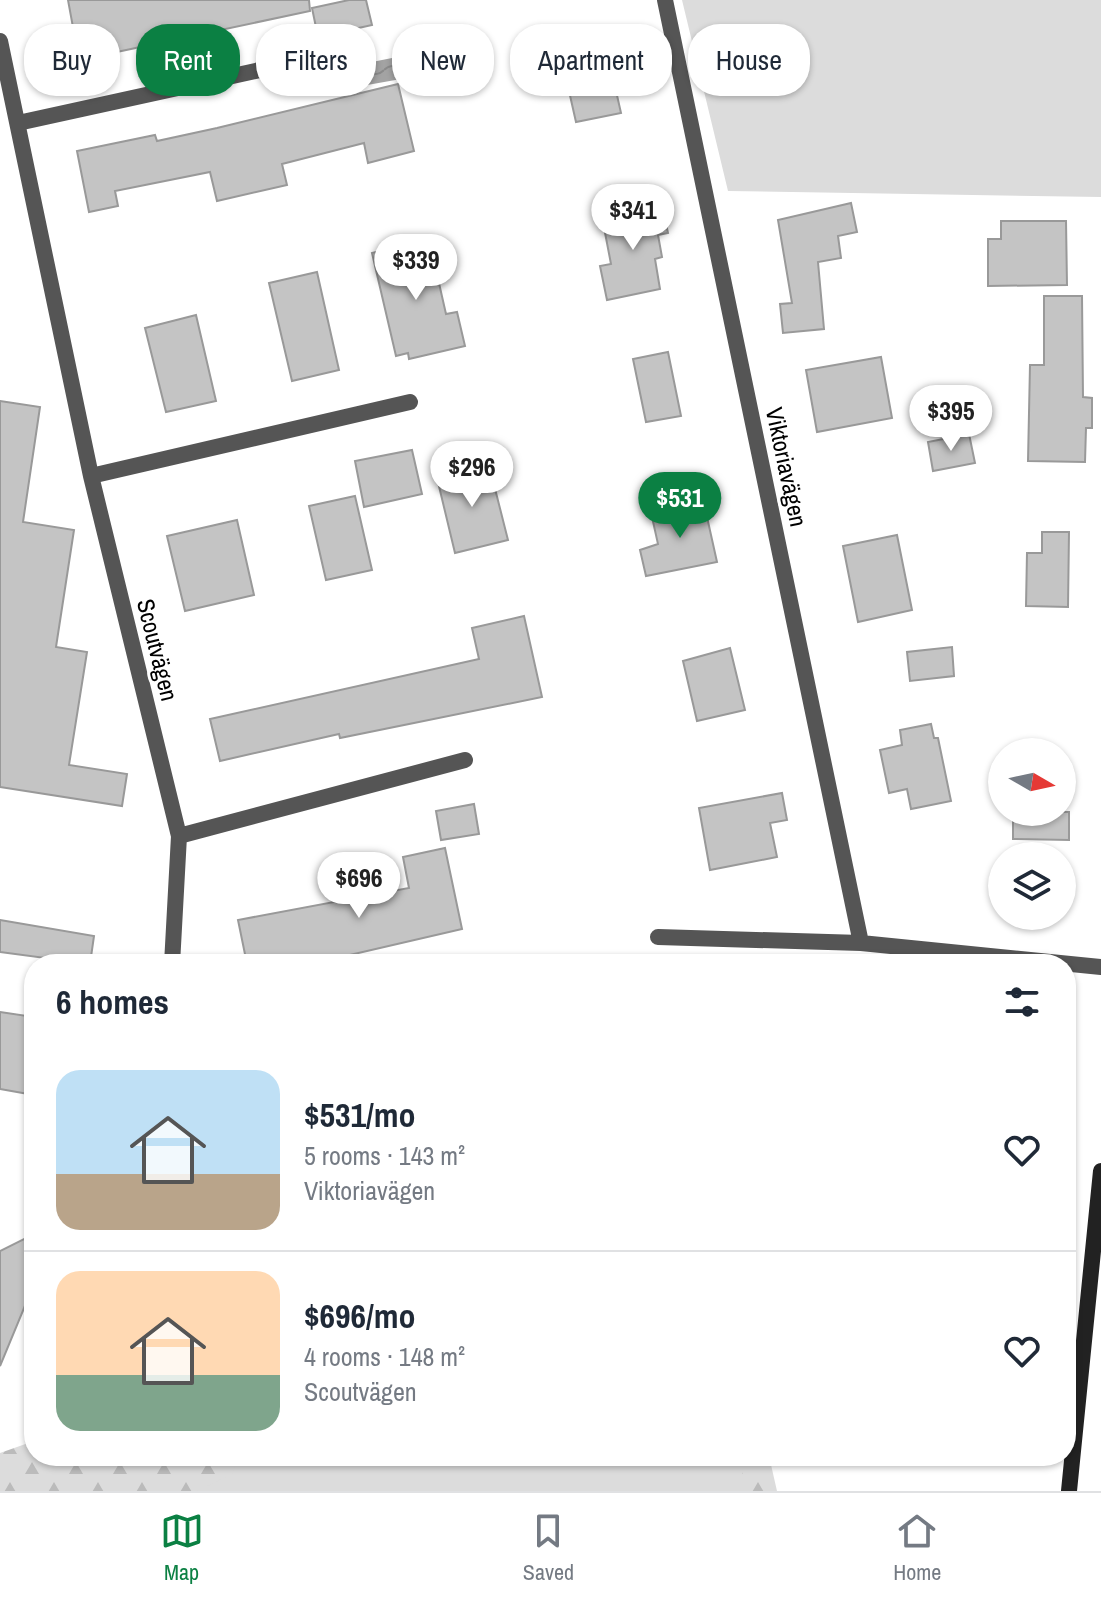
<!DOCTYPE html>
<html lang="en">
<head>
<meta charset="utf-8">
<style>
	:root { --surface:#fff; --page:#f6f6f7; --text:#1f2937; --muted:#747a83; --line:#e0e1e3; --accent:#0b8043 }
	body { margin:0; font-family:"Archivo Narrow",sans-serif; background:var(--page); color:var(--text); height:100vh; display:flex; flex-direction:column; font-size:30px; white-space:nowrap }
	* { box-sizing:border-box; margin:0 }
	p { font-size:26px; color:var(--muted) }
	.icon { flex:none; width:44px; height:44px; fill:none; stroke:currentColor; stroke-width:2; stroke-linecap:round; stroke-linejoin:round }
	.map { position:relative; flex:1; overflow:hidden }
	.sheet { position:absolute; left:24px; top:954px; width:1052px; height:512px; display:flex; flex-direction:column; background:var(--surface); border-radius:32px; box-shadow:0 2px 6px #0004 }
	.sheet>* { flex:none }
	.hud { position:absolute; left:24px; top:24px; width:1054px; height:72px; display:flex; gap:16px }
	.needle { width:52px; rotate:99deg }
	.controls { position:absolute; left:988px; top:738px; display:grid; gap:16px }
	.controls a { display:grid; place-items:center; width:88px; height:88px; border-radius:50%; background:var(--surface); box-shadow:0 2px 6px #0004; font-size:40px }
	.price { position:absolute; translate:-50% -68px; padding:0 18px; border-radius:28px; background:#fff; color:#222; font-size:26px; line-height:52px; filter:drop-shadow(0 2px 4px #0008) }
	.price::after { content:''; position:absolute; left:50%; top:48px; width:24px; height:18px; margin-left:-12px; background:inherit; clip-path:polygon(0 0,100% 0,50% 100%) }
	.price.active { background:var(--accent); color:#fff }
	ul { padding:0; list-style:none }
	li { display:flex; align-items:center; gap:24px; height:200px; padding:0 32px }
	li+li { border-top:2px solid var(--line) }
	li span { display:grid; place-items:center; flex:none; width:224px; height:160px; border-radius:24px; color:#555 }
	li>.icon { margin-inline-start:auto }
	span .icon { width:96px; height:96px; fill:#fffc; stroke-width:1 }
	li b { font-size:34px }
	h2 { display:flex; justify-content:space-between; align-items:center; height:96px; padding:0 32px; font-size:34px }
	.pill { padding:0 28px; border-radius:32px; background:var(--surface); box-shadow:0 2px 6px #0004; font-size:28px; line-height:72px }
	.pill.active { background:var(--accent); color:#fff }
	.tabs { display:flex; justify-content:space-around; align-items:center; height:112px; border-top:2px solid var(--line); background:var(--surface); font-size:22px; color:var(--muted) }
	.tabs a { display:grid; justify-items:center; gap:4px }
	.tabs .active { color:var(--accent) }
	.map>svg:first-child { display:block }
</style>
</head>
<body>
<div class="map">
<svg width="1101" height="1491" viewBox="0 0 1101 1491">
	<defs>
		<pattern id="forest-firs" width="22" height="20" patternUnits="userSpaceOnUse" patternTransform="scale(2)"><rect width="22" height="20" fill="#dcdcdc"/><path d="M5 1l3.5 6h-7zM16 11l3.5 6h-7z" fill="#bbb"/></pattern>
		<pattern id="water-waves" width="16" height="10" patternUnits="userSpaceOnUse" patternTransform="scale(2)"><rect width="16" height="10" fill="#a3a3a3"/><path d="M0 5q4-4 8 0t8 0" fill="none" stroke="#8b8b8b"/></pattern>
	</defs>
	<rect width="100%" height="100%" fill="#fff"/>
	<path fill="url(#forest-firs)" d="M 34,1441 L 34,1456 L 769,1456 L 777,1491 L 0,1491 L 0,1453 Z"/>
	<path fill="#dcdcdc" d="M 682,0 L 1101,0 L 1101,197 L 728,191 Z
		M 238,1456 L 739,1456 L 746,1491 L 197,1491 L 232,1474 Z"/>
	<path fill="url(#water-waves)" d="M 397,57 L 401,79 L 356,87 L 352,66 Z"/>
	<path fill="#c4c4c4" stroke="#999" stroke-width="2" d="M 68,0 L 309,0 L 310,11 L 79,60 Z
		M 349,0 L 366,0 L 372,25 L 318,37 L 312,8 Z
		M 607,51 L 621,113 L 576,122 L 562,60 Z
		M 398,84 L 414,151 L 368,163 L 364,143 L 282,164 L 287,185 L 217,201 L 210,172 L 115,191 L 118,206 L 89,212 L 77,151 L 155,135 L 157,141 L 217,128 Z
		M 851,203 L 857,232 L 838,236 L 841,258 L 818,262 L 824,329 L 783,333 L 780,304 L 792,303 L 778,220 Z
		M 662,206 L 668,233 L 658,235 L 662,257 L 655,259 L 660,289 L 607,300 L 600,266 L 611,264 L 602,217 Z
		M 1001,221 L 1066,221 L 1067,285 L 988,286 L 988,239 L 1001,239 Z
		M 429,239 L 446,314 L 457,312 L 465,346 L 409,359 L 408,353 L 396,356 L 372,253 Z
		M 317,272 L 339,370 L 292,381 L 269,283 Z
		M 1044,296 L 1082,296 L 1083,397 L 1092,398 L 1092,428 L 1086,428 L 1085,462 L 1028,461 L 1030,365 L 1044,365 Z
		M 196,315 L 216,401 L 166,412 L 145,328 Z
		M 668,352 L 681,416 L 646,422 L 633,359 Z
		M 881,357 L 892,418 L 817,432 L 806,370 Z
		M 0,401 L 40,407 L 23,522 L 74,530 L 56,647 L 87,652 L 69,765 L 127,774 L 122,806 L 0,787 Z
		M 969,434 L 975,463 L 933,471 L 928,442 Z
		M 412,450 L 422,494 L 364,507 L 355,461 Z
		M 489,465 L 508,540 L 455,553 L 437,478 Z
		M 355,496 L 372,570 L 326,580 L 309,506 Z
		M 703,499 L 717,562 L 646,576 L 640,550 L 658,544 L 652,517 L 666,514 L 665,508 Z
		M 237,520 L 254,595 L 185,611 L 167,536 Z
		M 1042,532 L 1069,532 L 1068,607 L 1026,606 L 1027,553 L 1042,553 Z
		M 897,535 L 912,610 L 858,622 L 843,546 Z
		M 524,616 L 542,697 L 340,738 L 339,734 L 220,761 L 210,719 L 479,659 L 472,628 Z
		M 952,647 L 954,676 L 910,681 L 907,652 Z
		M 730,648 L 745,710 L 697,721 L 683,661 Z
		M 931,724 L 934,738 L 938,738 L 951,801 L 911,809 L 907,789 L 889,793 L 880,750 L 902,745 L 900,730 Z
		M 782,793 L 787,820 L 770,823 L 777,857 L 710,870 L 699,808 Z
		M 474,804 L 479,834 L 441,840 L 436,811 Z
		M 1013,812 L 1069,812 L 1069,840 L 1013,839 Z
		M 445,848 L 462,929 L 311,964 L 247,964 L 238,920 L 409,888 L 403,857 Z
		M 0,920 L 94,936 L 90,964 L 0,952 Z
		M 0,1012 L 34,1017 L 34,1095 L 0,1089 Z
		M 34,1234 L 34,1284 L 0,1366 L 0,1251 Z"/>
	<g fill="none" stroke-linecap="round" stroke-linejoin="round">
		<path stroke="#555" stroke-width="16" d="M 665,0 L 861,943
			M 0,41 L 91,476 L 179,836 L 172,964
			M 18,123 L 310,59
			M 91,476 L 410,402
			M 179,836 L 465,760
			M 658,937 L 861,943 L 1101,967"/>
		<path stroke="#222" stroke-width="16" d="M 1069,1491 L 1101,1171"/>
	</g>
	<g text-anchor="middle" stroke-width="6" stroke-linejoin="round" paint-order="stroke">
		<g font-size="24" fill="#000" stroke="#fff">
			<text transform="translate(786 467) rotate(78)" y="8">Viktoriavägen</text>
			<text transform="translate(157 650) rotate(76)" y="8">Scoutvägen</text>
		</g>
	</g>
</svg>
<div class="controls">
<a><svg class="needle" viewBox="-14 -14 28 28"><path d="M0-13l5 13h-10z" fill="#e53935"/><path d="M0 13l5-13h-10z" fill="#747a83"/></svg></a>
<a><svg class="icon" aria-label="layers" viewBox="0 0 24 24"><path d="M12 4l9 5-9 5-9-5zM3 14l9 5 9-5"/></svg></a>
</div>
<b class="price" style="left:633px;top:252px">$341</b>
<b class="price" style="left:416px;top:302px">$339</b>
<b class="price" style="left:951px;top:453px">$395</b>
<b class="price" style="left:472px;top:509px">$296</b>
<b class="price active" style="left:680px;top:540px">$531</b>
<b class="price" style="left:359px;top:920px">$696</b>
<div class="hud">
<a class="pill">Buy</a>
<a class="pill active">Rent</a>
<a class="pill">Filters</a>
<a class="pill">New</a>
<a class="pill">Apartment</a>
<a class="pill">House</a>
</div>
<section class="sheet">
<h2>6 homes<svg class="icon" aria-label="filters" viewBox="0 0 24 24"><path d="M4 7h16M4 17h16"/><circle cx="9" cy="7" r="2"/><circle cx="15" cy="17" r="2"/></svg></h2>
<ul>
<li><span style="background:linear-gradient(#bfe0f5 65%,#b9a48a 0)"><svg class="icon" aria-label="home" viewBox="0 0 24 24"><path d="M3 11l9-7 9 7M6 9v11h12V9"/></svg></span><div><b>$531/mo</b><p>5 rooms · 143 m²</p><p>Viktoriavägen</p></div><svg class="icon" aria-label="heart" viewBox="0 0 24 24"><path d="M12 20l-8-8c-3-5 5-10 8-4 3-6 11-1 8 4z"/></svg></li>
<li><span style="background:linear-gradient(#ffd9b3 65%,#7fa58c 0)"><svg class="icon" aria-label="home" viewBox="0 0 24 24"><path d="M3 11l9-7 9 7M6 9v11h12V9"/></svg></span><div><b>$696/mo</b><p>4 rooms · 148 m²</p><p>Scoutvägen</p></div><svg class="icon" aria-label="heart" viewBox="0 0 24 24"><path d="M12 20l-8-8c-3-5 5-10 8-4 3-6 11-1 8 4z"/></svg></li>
</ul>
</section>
</div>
<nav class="tabs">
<a class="active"><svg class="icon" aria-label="map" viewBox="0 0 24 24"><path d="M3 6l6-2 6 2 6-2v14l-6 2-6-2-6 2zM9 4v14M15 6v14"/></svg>Map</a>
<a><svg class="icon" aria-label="saved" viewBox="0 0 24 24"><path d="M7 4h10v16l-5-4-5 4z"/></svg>Saved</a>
<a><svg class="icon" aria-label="home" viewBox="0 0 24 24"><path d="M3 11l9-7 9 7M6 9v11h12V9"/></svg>Home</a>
</nav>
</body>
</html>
